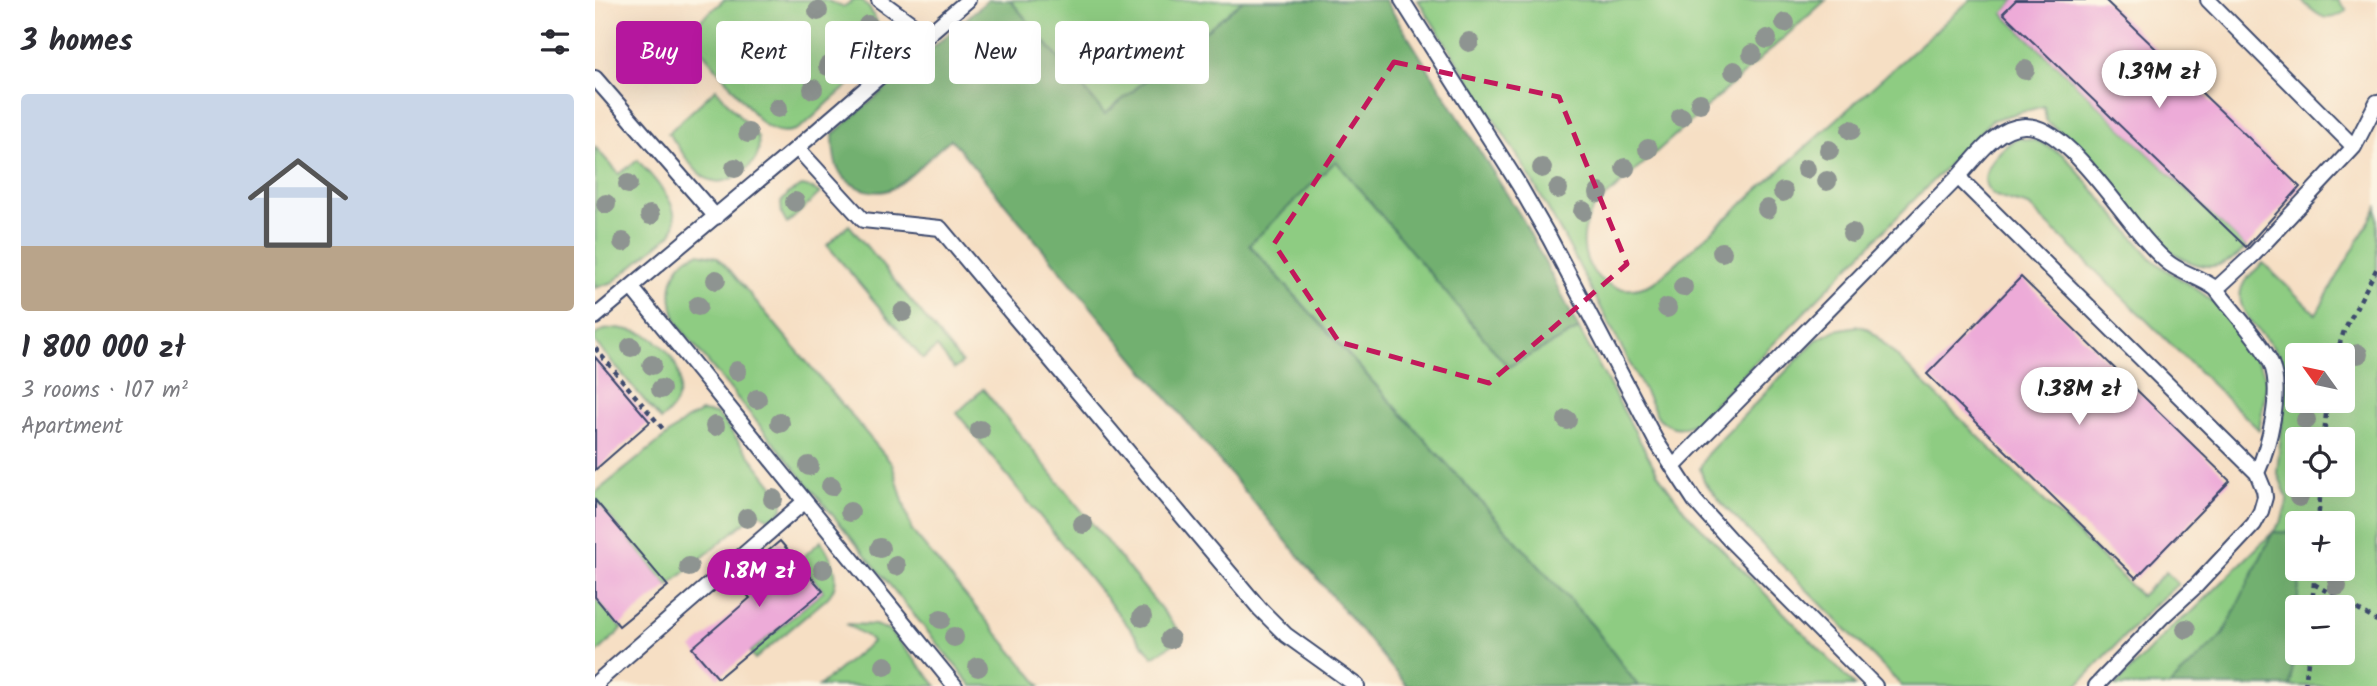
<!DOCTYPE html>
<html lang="en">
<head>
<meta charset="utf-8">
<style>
	:root { --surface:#fff; --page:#f2f2f3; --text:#2b2b33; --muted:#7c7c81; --accent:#b5179e }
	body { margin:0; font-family:Kalam,sans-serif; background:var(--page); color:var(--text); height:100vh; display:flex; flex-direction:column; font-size:26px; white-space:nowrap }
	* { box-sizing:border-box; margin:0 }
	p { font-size:23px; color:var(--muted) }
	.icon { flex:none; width:38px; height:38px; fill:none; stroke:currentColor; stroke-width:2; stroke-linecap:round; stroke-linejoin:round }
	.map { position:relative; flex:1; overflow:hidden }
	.drawer { display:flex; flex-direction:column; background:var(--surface); width:595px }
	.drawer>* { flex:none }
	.guide { position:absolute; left:21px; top:21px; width:665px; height:63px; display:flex; gap:14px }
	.needle { width:46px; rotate:303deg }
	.tools { position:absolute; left:1690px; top:343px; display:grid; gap:14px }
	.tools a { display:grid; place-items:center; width:70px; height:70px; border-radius:7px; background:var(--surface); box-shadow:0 7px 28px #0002; font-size:35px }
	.price { position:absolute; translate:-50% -60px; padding:0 16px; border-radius:24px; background:#fff; color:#222; font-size:23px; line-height:46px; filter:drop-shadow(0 2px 4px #0008) }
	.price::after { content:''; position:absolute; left:50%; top:42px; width:21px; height:16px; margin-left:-10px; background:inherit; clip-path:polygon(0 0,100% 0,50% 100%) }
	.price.on { background:var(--accent); color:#fff }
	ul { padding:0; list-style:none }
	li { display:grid; align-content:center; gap:14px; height:371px; padding:0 21px }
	li span { display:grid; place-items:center; height:217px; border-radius:7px; color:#555 }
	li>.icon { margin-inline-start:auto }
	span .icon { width:126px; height:126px; fill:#fffc; stroke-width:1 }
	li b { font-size:30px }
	h2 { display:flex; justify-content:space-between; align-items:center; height:84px; padding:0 21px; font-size:30px }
	.chip { padding:0 24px; border-radius:7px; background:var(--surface); box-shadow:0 7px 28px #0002; font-size:24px; line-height:63px }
	.chip.on { background:var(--accent); color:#fff }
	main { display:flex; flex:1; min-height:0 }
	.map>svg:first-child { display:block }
</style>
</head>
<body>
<main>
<section class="drawer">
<h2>3 homes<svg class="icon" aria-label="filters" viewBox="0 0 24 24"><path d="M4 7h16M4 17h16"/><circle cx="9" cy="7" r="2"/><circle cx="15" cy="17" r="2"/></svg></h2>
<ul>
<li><span style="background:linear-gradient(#c9d6e8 70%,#b9a48a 0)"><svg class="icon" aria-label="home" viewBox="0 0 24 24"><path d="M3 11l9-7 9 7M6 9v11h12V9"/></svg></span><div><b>1 800 000 zł</b><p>3 rooms · 107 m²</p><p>Apartment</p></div></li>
</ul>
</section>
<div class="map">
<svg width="1782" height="686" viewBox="0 0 1782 686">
	<rect width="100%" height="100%" fill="#fcf5e5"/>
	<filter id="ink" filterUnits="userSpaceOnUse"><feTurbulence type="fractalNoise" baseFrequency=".0143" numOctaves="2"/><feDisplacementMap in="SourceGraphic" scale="14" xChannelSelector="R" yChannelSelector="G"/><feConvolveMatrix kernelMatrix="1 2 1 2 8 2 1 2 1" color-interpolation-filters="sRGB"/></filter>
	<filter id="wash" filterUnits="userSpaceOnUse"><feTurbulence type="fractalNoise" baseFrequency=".00686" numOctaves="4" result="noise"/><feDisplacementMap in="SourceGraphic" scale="28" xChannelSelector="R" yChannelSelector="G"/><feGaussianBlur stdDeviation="1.57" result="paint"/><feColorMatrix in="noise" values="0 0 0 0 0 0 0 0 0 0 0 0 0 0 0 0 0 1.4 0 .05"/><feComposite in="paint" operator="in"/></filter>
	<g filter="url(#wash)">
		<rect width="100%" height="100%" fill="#f6dfc4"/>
		<path fill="#8ecc82" stroke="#547e70" stroke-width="2" fill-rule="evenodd" d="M 129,0 L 230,0 L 248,7 L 259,0 L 267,0 C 310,45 267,73 233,103 C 224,111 211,126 200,130 C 186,135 175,130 165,121 L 95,36 L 101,24 Z
			M 415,0 L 648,0 L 510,114 Z
			M 823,0 L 1231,0 L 999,208 C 969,255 1009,309 1060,282 L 1375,0 L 1421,0 L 1408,14 L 1651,247 C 1596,311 1527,198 1495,161 C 1482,145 1467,133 1451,121 L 1449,106 L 1397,120 L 1104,420 C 1090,431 1075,430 1063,417 L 969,237 L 927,163 Z
			M 1706,0 L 1742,0 L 1752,10 C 1731,26 1722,15 1706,0 Z
			M 121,89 L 163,137 C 165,153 163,160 150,170 C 111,202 96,162 73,133 Z
			M 1423,138 L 1443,141 L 1469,155 L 1557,259 C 1576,276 1602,286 1619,303 C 1639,322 1654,350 1669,373 L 1672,382 L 1664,430 L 1434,206 C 1424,203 1411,201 1401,196 C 1373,181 1406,146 1423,138 Z
			M 0,147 L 24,174 L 43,160 C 58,180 91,207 76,234 L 18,282 L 0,288 Z
			M 741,160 L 913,367 L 984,329 L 1063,474 L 1090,511 L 1260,686 L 1043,686 L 998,626 L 654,244 Z
			M 207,186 L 216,188 L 225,193 L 192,224 L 187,215 L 186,202 L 195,192 Z
			M 1782,208 L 1782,686 L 1696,686 L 1705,569 L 1748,569 L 1748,523 L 1703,523 L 1703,533 L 1678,532 L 1628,635 L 1574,686 L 1520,686 L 1578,626 L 1598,611 L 1678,532 L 1687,520 L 1693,499 L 1682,472 L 1692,376 C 1689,367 1686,358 1680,350 C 1668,333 1634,309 1649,283 C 1653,276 1662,269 1668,263 L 1721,314 ZM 1703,355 L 1748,355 L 1748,401 L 1703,401 ZM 1703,439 L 1748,439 L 1748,485 L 1703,485 ZM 1703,607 L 1748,607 L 1748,653 L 1703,653 Z
			M 254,225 L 367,363 L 359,369 L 342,347 L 328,359 L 232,245 Z
			M 104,253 L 122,257 L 133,268 L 297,464 L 317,531 L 446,686 L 377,686 L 86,329 C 71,304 71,262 104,253 Z
			M 1263,326 L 1274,329 L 1546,596 L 1571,572 L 1583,584 L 1556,608 L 1482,686 L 1307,686 L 1129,506 L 1109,481 L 1105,468 L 1112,454 L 1221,340 L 1240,330 Z
			M 23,328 C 34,330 46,331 55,337 C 87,356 97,396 66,420 L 0,342 L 0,335 L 9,330 Z
			M 388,389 L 589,637 L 558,657 L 362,413 Z
			M 106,412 L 121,414 L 127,420 L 185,495 L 188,501 L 188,508 L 181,516 L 172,518 L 162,512 L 73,586 L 0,500 L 0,493 L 91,420 Z
			M 226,541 C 238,559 250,583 230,600 L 160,659 L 155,652 L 228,591 L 203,561 Z
			M 0,597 L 27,629 L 0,655 Z
			M 251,624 L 280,625 L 294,630 L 342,686 L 224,686 L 277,642 L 273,637 Z"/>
		<path fill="#72b070" stroke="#467067" stroke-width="2" d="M 393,0 L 415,0 L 510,114 L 648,0 L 790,0 L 928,220 L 984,329 L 913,367 L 741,161 L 654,245 L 998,626 L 1043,686 L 812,686 L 356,139 C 339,151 314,181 298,188 C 279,198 250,186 242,167 C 238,156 238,145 238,134 Z
			M 1678,532 L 1703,533 L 1703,569 L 1705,569 L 1696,686 L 1574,686 L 1628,635 Z"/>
		<g id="blocks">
			<path fill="#edabd8" d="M 1421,0 L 1510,0 L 1705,187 L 1651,247 L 1408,13 Z
				M 1426,277 L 1635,481 L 1541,578 L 1332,374 Z
				M 0,357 L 55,422 L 0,470 Z
				M 0,500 L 73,586 L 24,626 L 0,597 Z
				M 185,541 L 228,591 L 123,678 L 97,648 L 155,598 L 139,580 Z"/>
		</g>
	</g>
	<g filter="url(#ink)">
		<use href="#blocks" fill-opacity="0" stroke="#3c496d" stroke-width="2"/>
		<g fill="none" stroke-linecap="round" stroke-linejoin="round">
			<g stroke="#3c496d" stroke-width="18">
				<path id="lane" d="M 284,0 L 332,35
					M 807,0 L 924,185 L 955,239 L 1061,441 L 1100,501 L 1135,540 L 1280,686
					M 1613,0 L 1759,147
					M 0,78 L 121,217
					M 202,148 L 268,220 L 345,228 L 665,609 L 691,635 L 762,686
					M 1363,177 C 1381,158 1401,127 1429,126 C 1477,123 1536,236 1575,264 C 1589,274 1607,278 1621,289 L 1659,254 L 1759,147 L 1782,102
					M 36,287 L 360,686
					M 1621,289 C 1637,311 1666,341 1676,363 C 1688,391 1674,446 1662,473
					M 0,317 L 202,148 L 373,0
					M 1078,467 L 1363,177 L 1662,473 L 1669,490 L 1670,497 L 1666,511 L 1659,524 L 1602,585 L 1568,616 L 1501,686
					M 3,686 L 1,683 L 209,502"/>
			</g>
			<path stroke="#3c496d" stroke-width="4.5" stroke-dasharray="5 5" stroke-linecap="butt" d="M 0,348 L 68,429
				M 1741,355 L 1749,331 L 1782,268
				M 1729,439 L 1732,401
				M 1723,523 L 1726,485
				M 1719,584 L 1782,621
				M 1717,607 L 1720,569
				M 1710,686 L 1714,653"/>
			<use href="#lane" stroke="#fff" stroke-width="14"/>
		</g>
		<g fill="#8e9491">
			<circle cx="223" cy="11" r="10"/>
			<circle cx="1190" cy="23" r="10"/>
			<circle cx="273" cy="25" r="10"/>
			<circle cx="1172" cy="39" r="10"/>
			<circle cx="874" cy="42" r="10"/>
			<circle cx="1157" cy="54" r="10"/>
			<circle cx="233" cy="66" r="10"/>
			<circle cx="1430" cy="70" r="10"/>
			<circle cx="1139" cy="71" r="10"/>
			<circle cx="218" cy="89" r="10"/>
			<circle cx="1105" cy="103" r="10"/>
			<circle cx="183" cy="108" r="10"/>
			<circle cx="1086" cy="117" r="10"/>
			<circle cx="1256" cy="130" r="10"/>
			<circle cx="153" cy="133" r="10"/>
			<circle cx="1053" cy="149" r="10"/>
			<circle cx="1234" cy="150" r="10"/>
			<circle cx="140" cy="168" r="10"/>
			<circle cx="947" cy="168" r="10"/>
			<circle cx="1030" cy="168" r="10"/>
			<circle cx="1211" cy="169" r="10"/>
			<circle cx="1232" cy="181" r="10"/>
			<circle cx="33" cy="184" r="10"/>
			<circle cx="963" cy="189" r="10"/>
			<circle cx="1188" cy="192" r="10"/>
			<circle cx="1004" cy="193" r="10"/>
			<circle cx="200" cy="202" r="10"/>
			<circle cx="11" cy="204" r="10"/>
			<circle cx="1172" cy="209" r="10"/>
			<circle cx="988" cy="211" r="10"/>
			<circle cx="55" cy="215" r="10"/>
			<circle cx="1257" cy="233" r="10"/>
			<circle cx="28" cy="242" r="10"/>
			<circle cx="1127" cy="252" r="10"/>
			<circle cx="121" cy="280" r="10"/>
			<circle cx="1088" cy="287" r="10"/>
			<circle cx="103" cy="306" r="10"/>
			<circle cx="1072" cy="308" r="10"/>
			<circle cx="308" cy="312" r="10"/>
			<circle cx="36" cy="347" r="10"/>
			<circle cx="1763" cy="354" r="10"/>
			<circle cx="57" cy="365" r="10"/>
			<circle cx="142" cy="371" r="10"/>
			<circle cx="66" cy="389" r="10"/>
			<circle cx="162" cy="399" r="10"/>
			<circle cx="972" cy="420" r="10"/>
			<circle cx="1711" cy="420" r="10"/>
			<circle cx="185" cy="423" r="10"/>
			<circle cx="120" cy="426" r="10"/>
			<circle cx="385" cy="430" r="10"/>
			<circle cx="214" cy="466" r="10"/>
			<circle cx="236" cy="486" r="10"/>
			<circle cx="1704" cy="497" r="10"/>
			<circle cx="178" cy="499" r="10"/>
			<circle cx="255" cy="512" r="10"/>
			<circle cx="152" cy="518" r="10"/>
			<circle cx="488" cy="524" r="10"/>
			<circle cx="285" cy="548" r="10"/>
			<circle cx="301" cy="566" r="10"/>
			<circle cx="94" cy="567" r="10"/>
			<circle cx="228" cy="569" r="10"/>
			<circle cx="1742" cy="586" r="10"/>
			<circle cx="547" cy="617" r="10"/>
			<circle cx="346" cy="619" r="10"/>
			<circle cx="1591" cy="629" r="10"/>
			<circle cx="359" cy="637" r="10"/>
			<circle cx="575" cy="639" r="10"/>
			<circle cx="290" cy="666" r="10"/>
			<circle cx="383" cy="667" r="10"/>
		</g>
	</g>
	<path fill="none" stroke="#c2185b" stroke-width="5" stroke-dasharray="14 9" stroke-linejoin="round" d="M 799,62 L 964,97 L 1032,264 L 894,383 L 744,342 L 679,244 Z"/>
</svg>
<div class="tools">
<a><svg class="needle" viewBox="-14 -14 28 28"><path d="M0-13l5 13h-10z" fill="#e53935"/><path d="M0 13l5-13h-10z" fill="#7c7c81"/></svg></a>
<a><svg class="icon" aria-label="locate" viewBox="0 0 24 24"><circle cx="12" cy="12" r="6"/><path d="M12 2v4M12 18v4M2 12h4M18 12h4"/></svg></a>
<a>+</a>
<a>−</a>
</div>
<b class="price" style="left:1564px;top:110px">1.39M zł</b>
<b class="price" style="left:1484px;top:427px">1.38M zł</b>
<b class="price on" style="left:164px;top:609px">1.8M zł</b>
<div class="guide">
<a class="chip on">Buy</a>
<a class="chip">Rent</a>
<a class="chip">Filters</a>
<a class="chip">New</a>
<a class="chip">Apartment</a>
</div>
</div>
</main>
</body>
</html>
